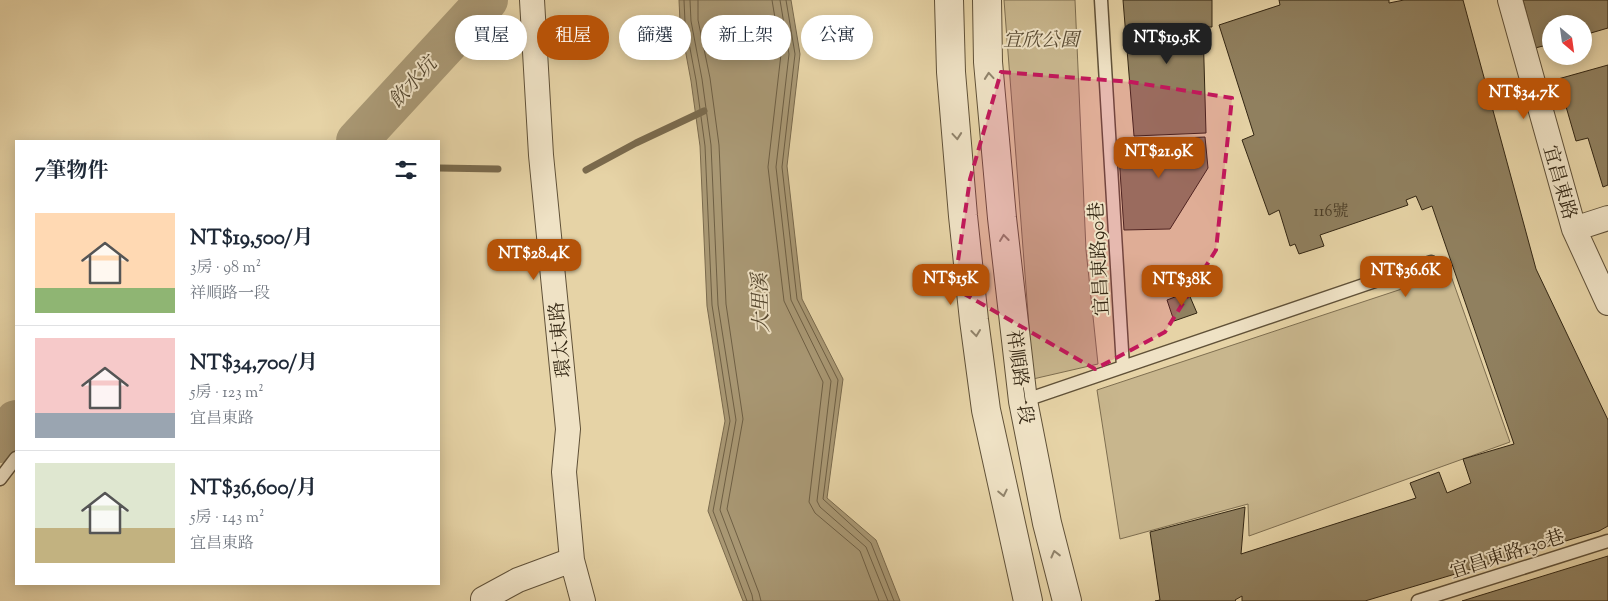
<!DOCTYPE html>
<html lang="zh-TW">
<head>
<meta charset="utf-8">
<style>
	:root { --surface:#fff; --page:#f6f6f7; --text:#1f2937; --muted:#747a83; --line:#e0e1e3; --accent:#b45309 }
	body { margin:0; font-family:"Sorts Mill Goudy","Noto Serif TC",serif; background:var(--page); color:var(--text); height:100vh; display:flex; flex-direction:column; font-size:19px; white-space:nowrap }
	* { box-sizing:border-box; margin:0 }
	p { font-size:16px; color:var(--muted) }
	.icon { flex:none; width:28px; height:28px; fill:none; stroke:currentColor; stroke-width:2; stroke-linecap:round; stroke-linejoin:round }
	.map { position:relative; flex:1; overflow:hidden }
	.details { position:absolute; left:15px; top:140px; width:425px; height:445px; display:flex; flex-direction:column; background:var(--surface); border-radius:0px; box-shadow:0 2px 12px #0003 }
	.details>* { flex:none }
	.hud { position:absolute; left:455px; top:15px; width:475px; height:45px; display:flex; gap:10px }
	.needle { width:32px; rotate:151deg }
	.controls { position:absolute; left:1542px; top:15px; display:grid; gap:10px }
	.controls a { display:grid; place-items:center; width:50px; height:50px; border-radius:50%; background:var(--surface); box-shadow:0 2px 12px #0003; font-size:25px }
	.price { position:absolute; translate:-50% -42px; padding:0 11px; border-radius:10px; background:var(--accent); color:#fff; font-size:16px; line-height:32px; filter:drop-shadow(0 1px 2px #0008) }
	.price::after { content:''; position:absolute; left:50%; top:30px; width:15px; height:11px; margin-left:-8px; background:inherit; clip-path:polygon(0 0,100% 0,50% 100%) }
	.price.on { background:#222; color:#fff }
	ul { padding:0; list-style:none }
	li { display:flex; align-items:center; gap:15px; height:125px; padding:0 20px }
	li+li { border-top:1px solid var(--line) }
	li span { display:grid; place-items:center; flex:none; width:140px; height:100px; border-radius:0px; color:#555 }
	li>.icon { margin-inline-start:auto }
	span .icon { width:60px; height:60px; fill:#fffc; stroke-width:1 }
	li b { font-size:21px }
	h2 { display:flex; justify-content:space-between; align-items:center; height:60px; padding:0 20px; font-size:21px }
	.pill { padding:0 18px; border-radius:22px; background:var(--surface); box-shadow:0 2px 12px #0003; font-size:18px; line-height:45px }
	.pill.on { background:var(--accent); color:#fff }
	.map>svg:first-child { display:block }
</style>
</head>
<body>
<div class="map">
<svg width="1608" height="601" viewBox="0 0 1608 601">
	<rect width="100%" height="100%" fill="#e6d3a6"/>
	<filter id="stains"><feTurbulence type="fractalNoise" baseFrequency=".004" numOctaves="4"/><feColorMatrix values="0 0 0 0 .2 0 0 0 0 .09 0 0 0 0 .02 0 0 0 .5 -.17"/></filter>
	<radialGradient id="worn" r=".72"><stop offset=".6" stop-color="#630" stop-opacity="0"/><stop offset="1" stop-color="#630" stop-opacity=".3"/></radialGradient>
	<path fill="#c8b68d" stroke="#7e6e50" d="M 1004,0 L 1075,0 L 1086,250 L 1098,364 L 1033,379 Z
		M 1450,273 L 1510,442 L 1249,536 L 1248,504 L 1120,539 L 1097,390 Z"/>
	<path fill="#a99874" stroke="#7a6a4d" d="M 679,0 L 791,0 L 800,54 L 787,166 L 802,299 L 843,379 L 827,498 L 876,540 L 900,601 L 743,601 L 708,511 L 725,421 L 707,306 L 700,146 L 691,81 L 680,22 Z"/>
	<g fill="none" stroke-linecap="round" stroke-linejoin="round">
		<path stroke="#6e5f44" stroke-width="1" d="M 684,0 L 685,22 L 696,80 L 705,146 L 712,305 L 730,421 L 713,511 L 747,601
			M 690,0 L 691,21 L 702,79 L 711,145 L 718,305 L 736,420 L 720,510 L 752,595 L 753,601
			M 698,0 L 698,20 L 710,78 L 719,145 L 726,304 L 743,419 L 727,509 L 759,593 L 761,601
			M 772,0 L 781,54 L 768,167 L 784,301 L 823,382 L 809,502 L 815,513 L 860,551 L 879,601
			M 780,0 L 789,54 L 776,167 L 791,300 L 831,381 L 817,501 L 820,507 L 866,547 L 888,601
			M 786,0 L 795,54 L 782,167 L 797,299 L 838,380 L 823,499 L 871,543 L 894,601"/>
		<path stroke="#7a6a4d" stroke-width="7" d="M 439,168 L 498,169
			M 586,170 L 636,143 L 704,111"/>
		<path stroke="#a99874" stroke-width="42" d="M 357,141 L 487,0
			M 0,442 L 16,421"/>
	</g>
	<path fill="#90805f" stroke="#332613" d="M 1123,0 L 1212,0 L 1212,27 L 1203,27 L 1206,133 L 1134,136 Z
		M 1279,0 L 1389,0 L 1389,3 L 1404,0 L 1463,0 L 1536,269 L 1608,420 L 1608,526 L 1599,531 L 1365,601 L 1242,601 L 1242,596 L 1235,600 L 1236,601 L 1155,601 L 1160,600 L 1150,532 L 1245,507 L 1241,554 L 1416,498 L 1410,483 L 1439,472 L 1447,493 L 1471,483 L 1463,459 L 1514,444 L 1432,206 L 1422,210 L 1416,196 L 1406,200 L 1408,205 L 1320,235 L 1324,246 L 1299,254 L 1295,244 L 1290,246 L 1279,210 L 1269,215 L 1242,140 L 1254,135 L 1219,25 L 1280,5 Z
		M 1523,0 L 1608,0 L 1608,28 L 1584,35 L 1584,24 L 1551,24 L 1551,44 L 1535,48 Z
		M 1608,65 L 1608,185 L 1603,187 L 1588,138 L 1576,141 L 1558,79 Z
		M 1205,137 L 1208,168 L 1170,229 L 1124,230 L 1118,141 Z
		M 1188,292 L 1197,313 L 1174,321 L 1167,300 Z
		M 1608,556 L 1608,601 L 1462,601 Z"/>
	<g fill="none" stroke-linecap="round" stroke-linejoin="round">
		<g stroke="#605138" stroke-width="15">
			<path id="service" d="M 1101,0 L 1123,367
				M 1023,401 L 1431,262
				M 0,479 L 16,458
				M 1418,601 L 1608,541"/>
		</g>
		<g stroke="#605138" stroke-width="26">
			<path id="minor" d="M 532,0 L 541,155 L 568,429 L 564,472 L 572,560
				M 1510,0 L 1574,229 L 1608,303
				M 1574,229 L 1608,218
				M 483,599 L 518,580 L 572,560 L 583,601"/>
		</g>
		<g stroke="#605138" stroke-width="30">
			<path id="tertiary" d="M 949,0 L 951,72 L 963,216 L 974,320 L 986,410 L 1028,601
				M 987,0 L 988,62 L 1002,218 L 1023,401 L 1047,523 L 1067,601"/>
		</g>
		<use href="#service" stroke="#efe2c5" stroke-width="12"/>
		<use href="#minor" stroke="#efe2c5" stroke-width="24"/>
		<use href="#tertiary" stroke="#efe2c5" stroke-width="28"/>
	</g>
	<defs><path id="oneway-chevron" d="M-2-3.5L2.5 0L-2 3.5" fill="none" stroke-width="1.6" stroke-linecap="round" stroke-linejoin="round" transform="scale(1.25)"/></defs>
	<g stroke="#91846c">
		<use href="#oneway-chevron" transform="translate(989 76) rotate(-95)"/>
		<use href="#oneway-chevron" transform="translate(957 136) rotate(85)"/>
		<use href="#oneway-chevron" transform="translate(1004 238) rotate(-97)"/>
		<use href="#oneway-chevron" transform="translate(976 333) rotate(83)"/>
		<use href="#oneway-chevron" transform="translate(1003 493) rotate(78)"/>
		<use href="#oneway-chevron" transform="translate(1055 554) rotate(-104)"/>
	</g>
	<path fill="#c2185b" fill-opacity="0.2" stroke="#c2185b" stroke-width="4" stroke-dasharray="10 6" stroke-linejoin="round" d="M 1001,72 L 1131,82 L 1232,98 L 1216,250 L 1165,332 L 1095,369 L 954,288 L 970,179 Z"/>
	<g text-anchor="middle" stroke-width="4" stroke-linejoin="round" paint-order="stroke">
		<g font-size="16" fill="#4a3c26">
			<text x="1331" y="216">116號</text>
		</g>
		<g font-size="19" font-style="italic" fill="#584a32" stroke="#efe2c5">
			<text x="1041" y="46">宜欣公園</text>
		</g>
		<g font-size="19" fill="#332613" stroke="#efe2c5">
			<text transform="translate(1561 182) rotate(74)" y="7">宜昌東路</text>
			<text transform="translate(1098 259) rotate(-93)" y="7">宜昌東路90巷</text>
			<text transform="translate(559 340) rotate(-96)" y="7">環太東路</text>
			<text transform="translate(1021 377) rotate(82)" y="7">祥順路一段</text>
			<text transform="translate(1507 553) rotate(-18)" y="7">宜昌東路130巷</text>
		</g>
		<g font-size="20" font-style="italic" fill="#564830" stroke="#efe2c5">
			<text transform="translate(412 82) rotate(-48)" y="7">飲水坑</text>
			<text transform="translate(760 303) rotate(-92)" y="7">大里溪</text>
		</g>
	</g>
	<rect width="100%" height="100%" filter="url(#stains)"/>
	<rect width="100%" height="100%" fill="url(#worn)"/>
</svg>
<div class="controls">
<a><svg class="needle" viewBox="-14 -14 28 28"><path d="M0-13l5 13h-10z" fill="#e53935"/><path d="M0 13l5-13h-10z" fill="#747a83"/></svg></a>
</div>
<b class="price on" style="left:1167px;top:65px">NT$19.5K</b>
<b class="price" style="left:1524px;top:120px">NT$34.7K</b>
<b class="price" style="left:1159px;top:179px">NT$21.9K</b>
<b class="price" style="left:534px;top:281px">NT$28.4K</b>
<b class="price" style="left:1406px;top:298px">NT$36.6K</b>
<b class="price" style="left:951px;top:306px">NT$15K</b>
<b class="price" style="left:1182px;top:307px">NT$38K</b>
<div class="hud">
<a class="pill">買屋</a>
<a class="pill on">租屋</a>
<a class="pill">篩選</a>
<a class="pill">新上架</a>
<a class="pill">公寓</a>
</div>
<section class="details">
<h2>7筆物件<svg class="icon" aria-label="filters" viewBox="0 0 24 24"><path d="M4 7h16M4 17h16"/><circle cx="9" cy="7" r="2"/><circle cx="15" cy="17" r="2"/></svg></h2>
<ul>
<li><span style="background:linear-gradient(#ffd9b3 75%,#8fb573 0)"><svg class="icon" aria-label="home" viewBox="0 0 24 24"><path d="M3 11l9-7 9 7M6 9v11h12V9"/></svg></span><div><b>NT$19,500/月</b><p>3房 · 98 m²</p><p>祥順路一段</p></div></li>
<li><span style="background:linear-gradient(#f6c9c9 75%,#9aa5b1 0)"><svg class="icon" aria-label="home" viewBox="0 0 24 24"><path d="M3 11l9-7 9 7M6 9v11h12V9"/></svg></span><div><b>NT$34,700/月</b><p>5房 · 123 m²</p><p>宜昌東路</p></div></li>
<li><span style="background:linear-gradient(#dfe7d0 65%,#c2b280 0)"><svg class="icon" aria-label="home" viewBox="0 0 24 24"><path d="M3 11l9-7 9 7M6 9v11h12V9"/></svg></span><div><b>NT$36,600/月</b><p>5房 · 143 m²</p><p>宜昌東路</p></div></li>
</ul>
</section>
</div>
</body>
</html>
